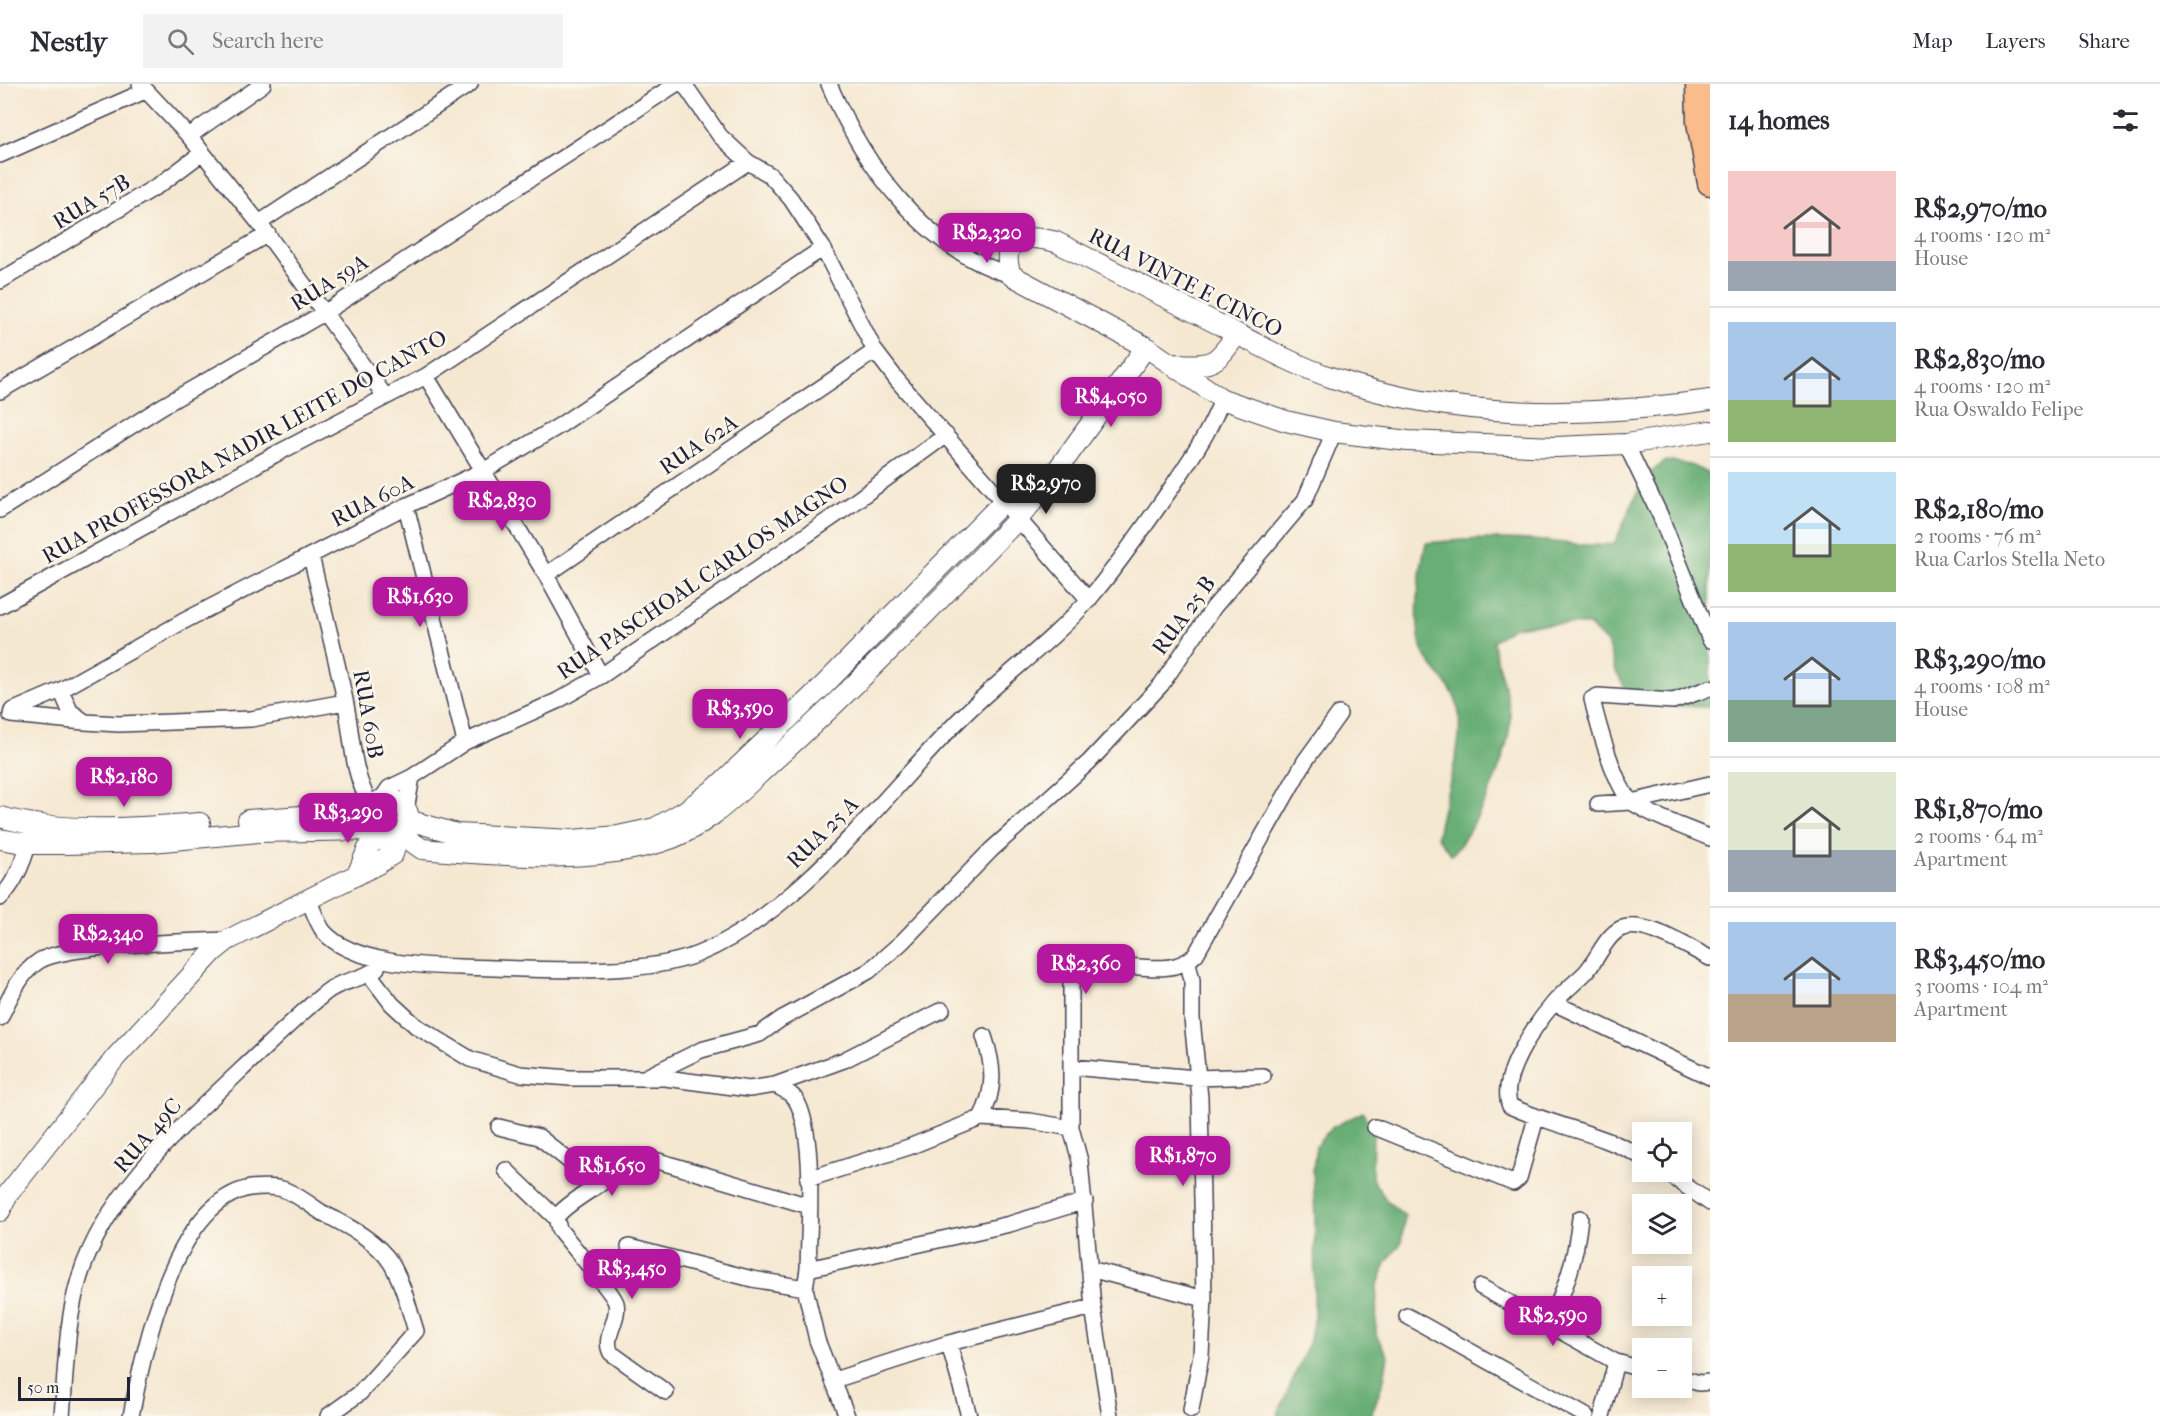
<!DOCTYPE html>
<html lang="en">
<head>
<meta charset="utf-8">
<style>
	:root { --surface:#fff; --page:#f2f2f3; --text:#2b2b33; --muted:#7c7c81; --line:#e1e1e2; --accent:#b5179e }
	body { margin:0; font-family:"IM FELL French Canon",serif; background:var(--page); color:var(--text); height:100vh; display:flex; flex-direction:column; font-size:22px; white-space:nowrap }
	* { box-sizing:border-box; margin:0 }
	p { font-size:20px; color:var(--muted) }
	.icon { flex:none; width:33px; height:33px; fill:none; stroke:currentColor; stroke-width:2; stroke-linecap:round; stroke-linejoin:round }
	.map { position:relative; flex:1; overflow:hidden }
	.side { display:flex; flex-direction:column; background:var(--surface); width:450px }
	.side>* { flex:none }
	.fabs { position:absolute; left:1632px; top:1038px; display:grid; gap:12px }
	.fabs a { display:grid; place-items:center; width:60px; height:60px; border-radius:0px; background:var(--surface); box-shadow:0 3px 15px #0003; font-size:30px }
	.scale { position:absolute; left:18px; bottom:15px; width:112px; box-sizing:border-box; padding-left:6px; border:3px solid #22223b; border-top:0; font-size:16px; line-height:21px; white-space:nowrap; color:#22223b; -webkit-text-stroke:4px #fbf7ec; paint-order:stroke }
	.price { position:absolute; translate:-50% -51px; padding:0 14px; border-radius:12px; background:var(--accent); color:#fff; font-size:20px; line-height:39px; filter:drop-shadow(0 2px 3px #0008) }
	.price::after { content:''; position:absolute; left:50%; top:36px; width:18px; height:14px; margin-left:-9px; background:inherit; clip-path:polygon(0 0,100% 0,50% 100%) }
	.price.active { background:#222; color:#fff }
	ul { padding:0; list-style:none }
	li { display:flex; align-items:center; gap:18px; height:150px; padding:0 18px }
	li+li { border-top:2px solid var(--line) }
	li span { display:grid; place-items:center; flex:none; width:168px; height:120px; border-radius:0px; color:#555 }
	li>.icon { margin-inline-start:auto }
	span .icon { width:72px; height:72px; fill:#fffc; stroke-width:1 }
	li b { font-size:26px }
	h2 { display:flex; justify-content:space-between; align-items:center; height:72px; padding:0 18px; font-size:26px }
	header { display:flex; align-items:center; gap:36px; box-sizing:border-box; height:84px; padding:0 30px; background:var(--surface); border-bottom:2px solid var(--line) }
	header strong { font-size:28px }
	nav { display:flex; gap:33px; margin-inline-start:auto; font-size:21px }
	.search { width:420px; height:54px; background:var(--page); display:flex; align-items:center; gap:15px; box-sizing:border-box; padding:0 21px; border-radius:0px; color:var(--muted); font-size:22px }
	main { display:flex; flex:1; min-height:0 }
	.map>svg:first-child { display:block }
</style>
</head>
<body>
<header>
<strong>Nestly</strong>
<div class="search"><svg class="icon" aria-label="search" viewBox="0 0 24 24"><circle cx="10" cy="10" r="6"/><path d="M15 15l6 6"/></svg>Search here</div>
<nav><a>Map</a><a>Layers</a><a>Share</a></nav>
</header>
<main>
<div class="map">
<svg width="1710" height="1332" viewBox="0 0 1710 1332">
	<rect width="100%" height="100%" fill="#fbf7ec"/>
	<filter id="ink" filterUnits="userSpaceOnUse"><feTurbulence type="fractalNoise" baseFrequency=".0167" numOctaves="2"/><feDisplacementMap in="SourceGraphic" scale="12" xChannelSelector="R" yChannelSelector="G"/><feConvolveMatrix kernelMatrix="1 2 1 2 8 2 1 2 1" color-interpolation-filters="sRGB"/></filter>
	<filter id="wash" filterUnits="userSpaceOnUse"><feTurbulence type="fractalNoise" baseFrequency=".008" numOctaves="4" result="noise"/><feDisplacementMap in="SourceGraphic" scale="24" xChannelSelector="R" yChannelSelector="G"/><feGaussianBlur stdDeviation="1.35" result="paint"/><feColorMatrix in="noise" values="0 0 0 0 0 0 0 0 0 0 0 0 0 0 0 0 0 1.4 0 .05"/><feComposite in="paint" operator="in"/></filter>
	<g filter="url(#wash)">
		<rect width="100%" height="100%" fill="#f5e8d1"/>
		<path fill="#67ae74" stroke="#446858" stroke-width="1.5" d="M 1666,377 L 1690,381 L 1710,390 L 1710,623 L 1677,622 L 1627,607 L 1615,586 L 1607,559 L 1589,541 L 1538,540 L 1514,543 L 1493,557 C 1496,582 1508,606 1510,629 C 1513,667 1476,743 1452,771 L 1437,753 C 1442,715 1463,669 1459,631 C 1457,605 1439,594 1426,573 C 1411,549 1419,486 1426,459 C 1465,455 1505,453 1544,457 C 1568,459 1589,463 1614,460 L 1645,392 Z
			M 1363,1028 L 1373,1048 L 1372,1095 L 1387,1117 L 1405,1132 L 1401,1159 L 1386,1179 L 1377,1203 L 1376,1251 L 1388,1272 L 1384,1295 L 1371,1332 L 1277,1332 L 1310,1256 L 1314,1232 L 1315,1133 L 1313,1086 L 1316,1062 L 1331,1044 Z"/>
	</g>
	<g filter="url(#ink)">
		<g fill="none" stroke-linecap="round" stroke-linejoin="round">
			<g stroke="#424052" stroke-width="18">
				<path id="minor" d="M 140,0 L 189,52 L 259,139 L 385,312
					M 684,0 L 720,52 L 748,78 L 770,91 L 791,115 L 823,164 L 875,267 L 897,296 L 1089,516
					M 829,0 C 863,80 924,166 1011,191
					M 189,52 L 263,0
					M 0,71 L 145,7
					M 259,139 L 470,0
					M 0,197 L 162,99 L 202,69
					M 426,292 L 546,491 L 601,592
					M 0,307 L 268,150
					M 1626,360 L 1660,431 L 1710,556
					M 406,422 L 465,658
					M 0,426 L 161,323 L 324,229 L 676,0
					M 311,472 C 322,520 335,568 345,616 C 353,653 351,690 372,723
					M 546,491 L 875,267
					M 0,522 L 274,371 L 426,292 L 748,78
					M 1710,604 L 1673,617 L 1598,612 L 1592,615 C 1597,637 1616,707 1633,719 C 1656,734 1685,743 1710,754
					M 61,606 L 12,627 L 11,631 L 84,638
					M 345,618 L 251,635 L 119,640 L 85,638 L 70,627 L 61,606 L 182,538 L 406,422 L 485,386 L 559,342 L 823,164
					M 380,717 L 389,704 L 412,693 L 465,658 L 557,617 L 601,592 L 846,424 L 946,351
					M 1598,720 L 1631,718 L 1710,700
					M 406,726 L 412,693
					M 0,814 C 19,796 28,765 33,741
					M 309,816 C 313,826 317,839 324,848 C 351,879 422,882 460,883 C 526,884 639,894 698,870 C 801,828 885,709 963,632 C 1004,591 1053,557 1090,514 C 1120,479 1146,440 1172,403 C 1191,374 1210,348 1222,315
					M 1188,879 L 1192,896 L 1192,935 L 1200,1014 L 1204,1215 L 1201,1271 L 1191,1326
					M 370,891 L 392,920 L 416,942 L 470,975 L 520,990 L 570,994 L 665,994 L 749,1005 L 775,1001 L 844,976 L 942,926
					M 1554,919 L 1710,993
					M 0,934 C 9,915 20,889 39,877 C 64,861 193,857 228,856
					M 1071,983 L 1196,994 L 1263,992
					M 646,993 L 701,966 L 760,950 L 781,935 L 869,887 L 902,858 L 991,766 L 1089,678 L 1161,601 L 1214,523 L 1305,416 L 1334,348
					M 775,1001 C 785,1006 795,1011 799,1022 C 815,1060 809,1142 808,1185 L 805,1204 L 817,1256 L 847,1332
					M 981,1034 C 996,1005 994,982 984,952
					M 499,1043 L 539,1053 L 599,1101
					M 1375,1043 L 1513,1099 L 1519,1094 L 1536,1034
					M 1642,1073 C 1601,1049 1553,1042 1510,1022 C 1498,994 1535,941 1553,920 C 1563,908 1575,899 1586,888 C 1597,876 1605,853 1620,845 C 1644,834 1689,864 1710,874
					M 506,1086 L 556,1134 L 559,1145 C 568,1157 614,1210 616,1219 C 620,1236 602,1253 611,1269 L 666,1308
					M 1666,1088 L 1710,1119
					M 808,1095 L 909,1063 L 981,1034 L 1030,1037 L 1071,1044
					M 556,1134 C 564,1120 627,1082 643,1078 C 648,1077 653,1077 658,1077 L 809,1122
					M 629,1163 L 752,1195 L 805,1204
					M 808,1185 L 1010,1140 L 1085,1117
					M 1090,1185 L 1204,1215
					M 1481,1203 L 1616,1278 L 1602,1332
					M 1407,1232 L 1586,1332
					M 1549,1240 C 1567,1201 1575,1178 1580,1134
					M 949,1259 L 969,1332
					M 1616,1278 L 1642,1285
					M 1682,1294 L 1699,1299 L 1710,1298
					M 834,1296 L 949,1259 L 1093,1223
					M 62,1332 C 66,1286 66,1236 80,1192 C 107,1108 179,1045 241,986 C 269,960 296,933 325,909 C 341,895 363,897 377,884
					M 131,1332 C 144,1267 173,1119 250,1104 C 260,1103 272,1102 282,1105 C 295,1109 309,1120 321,1128 C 345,1141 376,1155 391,1179 C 403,1199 409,1225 416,1247 L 360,1309 L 328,1332
					M 1110,1332 L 1093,1223 L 1080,1077 L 1071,1044 L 1071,893 C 1101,863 1166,903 1196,870 L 1305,677 L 1339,630"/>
			</g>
			<g stroke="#424052" stroke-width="22">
				<path id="tertiary" d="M 1172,280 C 1212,281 1213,284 1237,250
					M 1710,316 C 1584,334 1455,336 1333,294 C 1294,281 1259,261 1222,242 C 1167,214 1112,186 1056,158 C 1026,150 998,152 1011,191 L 1146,263 L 1222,315 L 1286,337 L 1334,348 L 1408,357 L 1556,363 L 1626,360 L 1710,347
					M367 736a21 21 0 1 1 42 0a21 21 0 1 1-42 0Z
					M 0,733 C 61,750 137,744 200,739
					M 248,736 L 369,727
					M 408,736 L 457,750 L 572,756 L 618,752 L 655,744 L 685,727 L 717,703 L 824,601 L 1003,418 L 1044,404
					M 402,751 L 422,765 C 499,771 586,781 661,758 C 706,745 739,708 773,677 C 859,600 938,517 1018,435 L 1045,403 L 1146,263
					M 0,755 L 29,760 L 65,760 L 152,758 L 258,748 L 370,746
					M 357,791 L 369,762 L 377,754
					M 0,1127 L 8,1110 L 116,973 L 213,868 L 228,856 L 376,781 L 393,770 L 398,754"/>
			</g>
			<g stroke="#424052" stroke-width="27">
				<path id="primary" d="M 1698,0 L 1699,38 L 1710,99"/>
			</g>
			<use href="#minor" stroke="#fff" stroke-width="15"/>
			<use href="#tertiary" stroke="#fff" stroke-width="20"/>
			<use href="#primary" stroke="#fabc8b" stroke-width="24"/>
		</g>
	</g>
	<g text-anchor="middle" stroke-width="5" stroke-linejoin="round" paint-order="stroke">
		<g font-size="22" fill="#22223b" stroke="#fbf7ec">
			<text transform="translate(91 117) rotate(-31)" y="8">RUA 57B</text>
			<text transform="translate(329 198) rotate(-32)" y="8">RUA 59A</text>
			<text transform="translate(1186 198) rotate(27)" y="8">RUA VINTE E CINCO</text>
			<text transform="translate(698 360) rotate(-34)" y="8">RUA 62A</text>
			<text transform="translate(244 362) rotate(-29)" y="8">RUA PROFESSORA NADIR LEITE DO CANTO</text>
			<text transform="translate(372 416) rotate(-27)" y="8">RUA 60A</text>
			<text transform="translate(702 493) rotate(-34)" y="8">RUA PASCHOAL CARLOS MAGNO</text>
			<text transform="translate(1183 531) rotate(-54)" y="8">RUA 25 B</text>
			<text transform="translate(369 630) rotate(80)" y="8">RUA 60B</text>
			<text transform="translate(822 748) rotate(-45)" y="8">RUA 25 A</text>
			<text transform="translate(147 1051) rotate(-49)" y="8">RUA 49C</text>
		</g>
	</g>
</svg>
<div class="fabs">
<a><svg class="icon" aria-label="locate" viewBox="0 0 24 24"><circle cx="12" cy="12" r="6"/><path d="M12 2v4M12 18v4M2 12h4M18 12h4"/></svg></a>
<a><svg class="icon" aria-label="layers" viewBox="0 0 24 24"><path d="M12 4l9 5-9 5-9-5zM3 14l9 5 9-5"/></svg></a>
<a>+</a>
<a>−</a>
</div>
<div class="scale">50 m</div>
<b class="price" style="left:987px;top:180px">R$2,320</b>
<b class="price" style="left:1111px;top:344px">R$4,050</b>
<b class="price active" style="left:1046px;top:431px">R$2,970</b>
<b class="price" style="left:502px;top:448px">R$2,830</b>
<b class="price" style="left:420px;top:544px">R$1,630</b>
<b class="price" style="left:740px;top:656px">R$3,590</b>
<b class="price" style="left:124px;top:724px">R$2,180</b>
<b class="price" style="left:348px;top:760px">R$3,290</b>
<b class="price" style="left:108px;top:881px">R$2,340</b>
<b class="price" style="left:1086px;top:911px">R$2,360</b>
<b class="price" style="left:1183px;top:1103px">R$1,870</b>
<b class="price" style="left:612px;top:1113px">R$1,650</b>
<b class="price" style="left:632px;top:1216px">R$3,450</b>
<b class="price" style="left:1553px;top:1263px">R$2,590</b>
</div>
<section class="side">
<h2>14 homes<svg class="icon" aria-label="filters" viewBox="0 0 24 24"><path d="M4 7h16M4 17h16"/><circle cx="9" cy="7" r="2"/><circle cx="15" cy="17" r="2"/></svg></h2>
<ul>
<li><span style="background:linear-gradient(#f6c9c9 75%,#9aa5b1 0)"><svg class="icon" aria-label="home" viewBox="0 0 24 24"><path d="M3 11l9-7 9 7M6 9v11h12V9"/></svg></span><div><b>R$2,970/mo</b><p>4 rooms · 120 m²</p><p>House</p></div></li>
<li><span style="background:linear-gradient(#a9c7e8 65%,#8fb573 0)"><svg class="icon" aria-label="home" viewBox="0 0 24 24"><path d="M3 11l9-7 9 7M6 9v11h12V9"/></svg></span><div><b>R$2,830/mo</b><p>4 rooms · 120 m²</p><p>Rua Oswaldo Felipe</p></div></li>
<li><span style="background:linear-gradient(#bfe0f5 60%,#8fb573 0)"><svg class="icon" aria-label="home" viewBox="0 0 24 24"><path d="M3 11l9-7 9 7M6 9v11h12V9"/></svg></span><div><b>R$2,180/mo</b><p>2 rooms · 76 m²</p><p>Rua Carlos Stella Neto</p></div></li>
<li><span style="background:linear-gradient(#a9c7e8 65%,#7fa58c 0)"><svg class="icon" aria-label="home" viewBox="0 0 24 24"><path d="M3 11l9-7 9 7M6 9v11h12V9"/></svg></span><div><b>R$3,290/mo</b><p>4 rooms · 108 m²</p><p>House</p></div></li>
<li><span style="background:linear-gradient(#dfe7d0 65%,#9aa5b1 0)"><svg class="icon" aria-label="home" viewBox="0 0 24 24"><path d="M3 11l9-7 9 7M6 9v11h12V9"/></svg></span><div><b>R$1,870/mo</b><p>2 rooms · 64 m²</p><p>Apartment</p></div></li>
<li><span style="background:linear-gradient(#a9c7e8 60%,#b9a48a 0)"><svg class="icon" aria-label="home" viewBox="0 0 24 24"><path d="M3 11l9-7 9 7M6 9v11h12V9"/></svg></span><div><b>R$3,450/mo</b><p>3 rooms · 104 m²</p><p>Apartment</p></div></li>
</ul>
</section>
</main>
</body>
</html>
